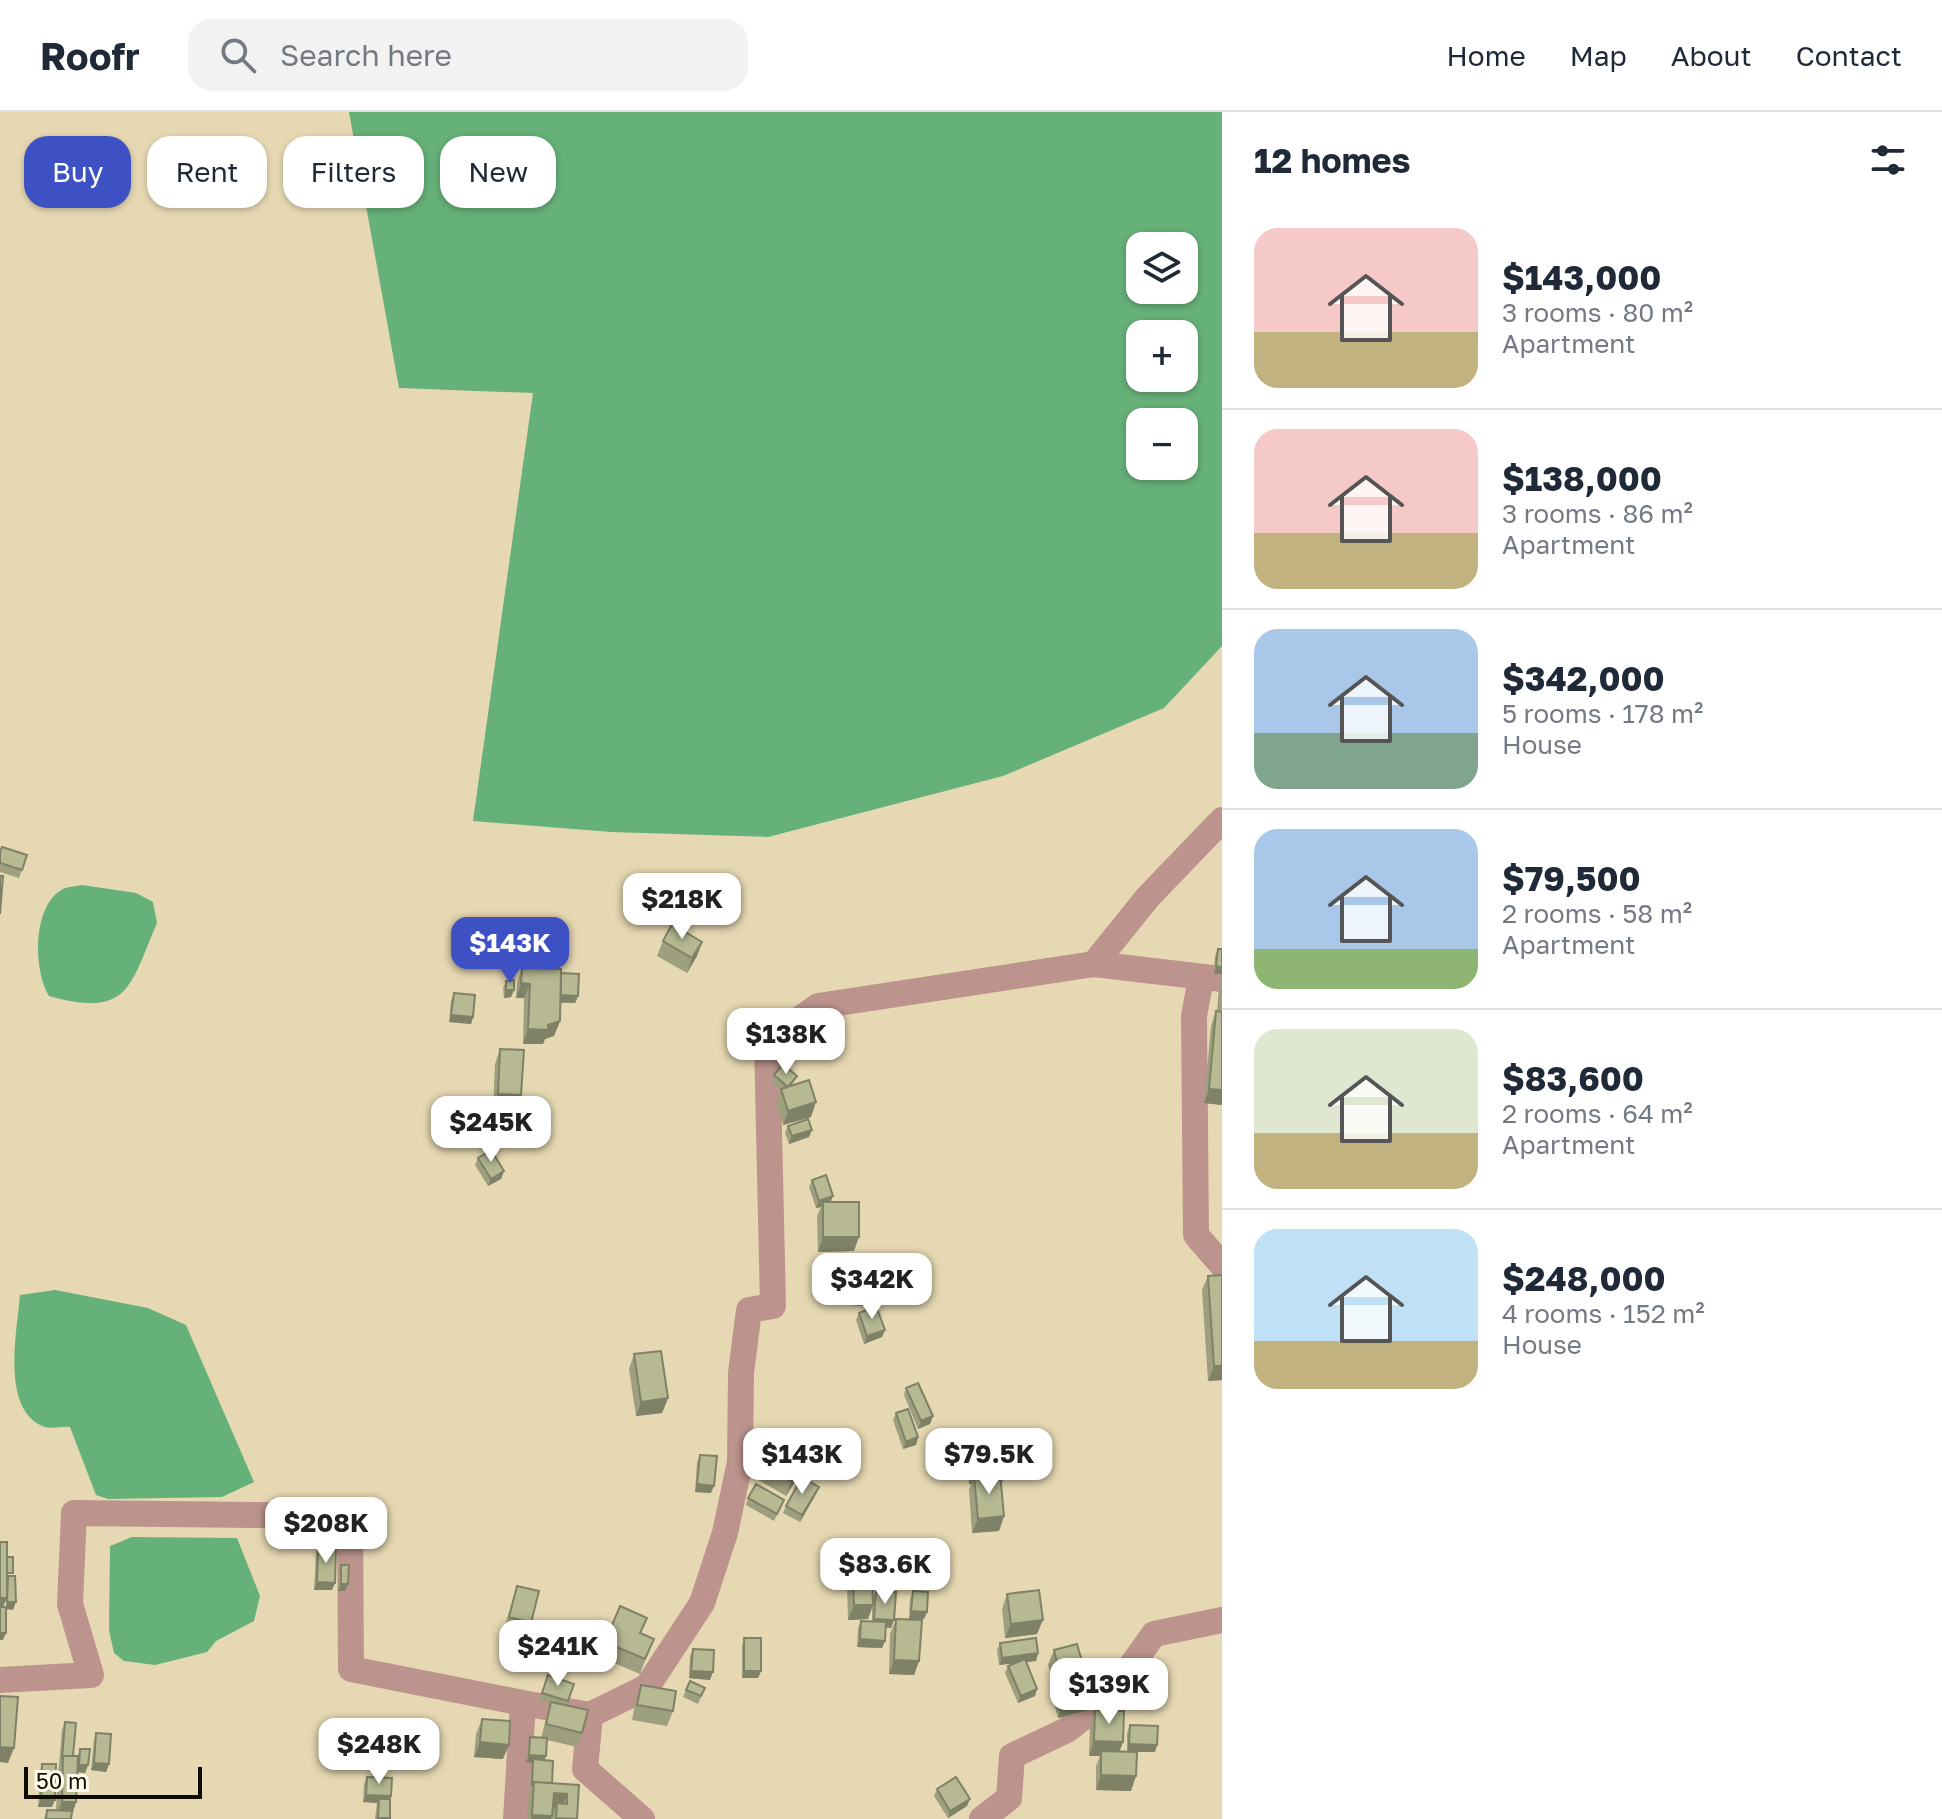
<!DOCTYPE html>
<html lang="en">
<head>
<meta charset="utf-8">
<style>
	:root { --surface:#fff; --page:#f2f2f3; --text:#1f2937; --muted:#747a83; --line:#e0e1e3; --accent:#3d50c4 }
	body { margin:0; font-family:"Golos Text",sans-serif; background:var(--page); color:var(--text); height:100vh; display:flex; flex-direction:column; font-size:30px; white-space:nowrap }
	* { box-sizing:border-box; margin:0 }
	p { font-size:26px; color:var(--muted) }
	.icon { flex:none; width:44px; height:44px; fill:none; stroke:currentColor; stroke-width:2; stroke-linecap:round; stroke-linejoin:round }
	.map { position:relative; flex:1; overflow:hidden }
	.panel { display:flex; flex-direction:column; background:var(--surface); width:720px }
	.panel>* { flex:none }
	.banner { position:absolute; left:24px; top:24px; width:760px; height:72px; display:flex; gap:16px }
	.fabs { position:absolute; left:1126px; top:120px; display:grid; gap:16px }
	.fabs a { display:grid; place-items:center; width:72px; height:72px; border-radius:16px; background:var(--surface); box-shadow:0 2px 6px #0004; font-size:40px }
	.scale { position:absolute; left:24px; bottom:20px; width:178px; box-sizing:border-box; padding-left:8px; border:4px solid #100b01; border-top:0; font-size:22px; line-height:28px; white-space:nowrap; color:#100b01; -webkit-text-stroke:6px #fffaea; paint-order:stroke }
	.price { position:absolute; translate:-50% -68px; padding:0 18px; border-radius:16px; background:#fff; color:#222; font-size:26px; line-height:52px; filter:drop-shadow(0 2px 4px #0008) }
	.price::after { content:''; position:absolute; left:50%; top:48px; width:24px; height:18px; margin-left:-12px; background:inherit; clip-path:polygon(0 0,100% 0,50% 100%) }
	.price.current { background:var(--accent); color:#fff }
	ul { padding:0; list-style:none }
	li { display:flex; align-items:center; gap:24px; height:200px; padding:0 32px }
	li+li { border-top:2px solid var(--line) }
	li span { display:grid; place-items:center; flex:none; width:224px; height:160px; border-radius:24px; color:#555 }
	li>.icon { margin-inline-start:auto }
	span .icon { width:96px; height:96px; fill:#fffc; stroke-width:1 }
	li b { font-size:34px }
	h2 { display:flex; justify-content:space-between; align-items:center; height:96px; padding:0 32px; font-size:34px }
	.tag { padding:0 28px; border-radius:24px; background:var(--surface); box-shadow:0 2px 6px #0004; font-size:28px; line-height:72px }
	.tag.current { background:var(--accent); color:#fff }
	header { display:flex; align-items:center; gap:48px; box-sizing:border-box; height:112px; padding:0 40px; background:var(--surface); border-bottom:2px solid var(--line) }
	header strong { font-size:38px }
	nav { display:flex; gap:44px; margin-inline-start:auto; font-size:28px }
	.search { width:560px; height:72px; background:var(--page); display:flex; align-items:center; gap:20px; box-sizing:border-box; padding:0 28px; border-radius:24px; color:var(--muted); font-size:30px }
	main { display:flex; flex:1; min-height:0 }
	.map>svg:first-child { display:block }
</style>
</head>
<body>
<header>
<strong>Roofr</strong>
<div class="search"><svg class="icon" aria-label="search" viewBox="0 0 24 24"><circle cx="10" cy="10" r="6"/><path d="M15 15l6 6"/></svg>Search here</div>
<nav><a>Home</a><a>Map</a><a>About</a><a>Contact</a></nav>
</header>
<main>
<div class="map">
<svg width="1222" height="1707" viewBox="0 0 1222 1707">
	<rect width="100%" height="100%" fill="#e6d8b2"/>
	<path fill="#66b079" fill-rule="evenodd" d="M 349,0 L 1222,0 L 1222,534 L 1164,596 L 1003,664 L 768,725 L 611,720 L 473,709 L 533,281 L 399,276 ZM 1184,134 L 1184,178 L 1140,178 L 1140,134 ZM 1184,222 L 1184,266 L 1140,266 L 1140,222 ZM 1184,310 L 1184,354 L 1140,354 L 1140,310 Z
		M 82,773 L 136,781 L 153,790 L 157,811 C 129,876 129,906 49,884 C 33,859 32,793 63,777 C 68,775 76,774 82,773 Z
		M 55,1178 L 148,1196 L 186,1213 L 254,1370 L 222,1385 L 108,1387 L 96,1383 L 70,1315 C 63,1314 52,1317 45,1315 C 0,1299 17,1220 20,1183 Z
		M 132,1425 L 237,1426 L 260,1484 L 254,1509 L 216,1529 L 207,1540 L 155,1553 L 124,1549 L 114,1541 L 109,1518 L 110,1434 Z"/>
	<g fill="none" stroke-linecap="round" stroke-linejoin="round">
		<path stroke="#bc948d" stroke-width="26" d="M 1094,852 L 1148,785 L 1222,708
			M 1201,866 L 1194,904 L 1196,1123 L 1222,1153
			M 0,1568 L 91,1563 L 70,1492 L 74,1401 L 350,1404 L 351,1557 L 523,1591 L 516,1707
			M 523,1591 L 590,1603 L 647,1575 L 702,1491 L 725,1421 L 740,1350 L 741,1261 L 749,1198 L 773,1194 L 767,931 L 818,894 L 1094,852 L 1222,867
			M 590,1603 L 585,1657 L 642,1707
			M 982,1707 L 1009,1686 L 1012,1644 L 1067,1618 L 1108,1586 L 1154,1522 L 1222,1508"/>
	</g>
	<path fill="#9d9f7e" d="M 0,740 L 27,743 L 19,766 L 0,760 Z
		M 663,829 L 702,830 L 697,844 L 687,861 L 657,844 Z
		M 1218,837 L 1222,837 L 1222,862 L 1214,862 L 1215,844 Z
		M 522,856 L 561,861 L 578,884 L 575,891 L 560,891 L 560,909 L 554,924 L 545,927 L 543,932 L 523,932 L 524,886 L 516,886 L 517,871 Z
		M 1222,866 L 1222,993 L 1204,991 L 1211,914 L 1216,899 L 1217,899 L 1219,874 Z
		M 506,869 L 514,878 L 511,885 L 504,886 L 503,876 Z
		M 454,881 L 473,905 L 471,912 L 449,910 L 451,889 Z
		M 500,937 L 521,983 L 516,998 L 493,997 L 495,952 Z
		M 774,963 L 797,964 L 792,973 L 811,1005 L 783,1013 L 776,991 L 781,978 L 771,971 Z
		M 788,1014 L 809,1025 L 789,1032 L 785,1021 Z
		M 478,1046 L 504,1059 L 501,1067 L 488,1074 L 475,1053 Z
		M 812,1068 L 831,1090 L 854,1139 L 818,1140 L 817,1104 L 821,1095 L 816,1096 L 809,1075 Z
		M 838,1153 L 876,1179 L 870,1194 L 831,1192 L 832,1168 Z
		M 1222,1163 L 1222,1268 L 1208,1269 L 1202,1178 L 1208,1164 Z
		M 859,1201 L 885,1218 L 882,1225 L 864,1232 L 856,1208 Z
		M 634,1242 L 668,1286 L 662,1301 L 636,1304 L 629,1257 Z
		M 906,1276 L 933,1304 L 930,1312 L 918,1317 L 904,1283 Z
		M 896,1301 L 918,1325 L 916,1333 L 903,1337 L 893,1308 Z
		M 971,1327 L 1003,1369 L 1001,1369 L 1004,1404 L 999,1419 L 972,1421 L 969,1378 L 971,1372 L 969,1372 L 965,1342 Z
		M 700,1343 L 711,1381 L 695,1380 L 697,1350 Z
		M 763,1353 L 797,1366 L 786,1384 L 757,1367 Z
		M 819,1375 L 816,1382 L 800,1410 L 783,1401 L 786,1394 Z
		M 748,1386 L 784,1388 L 774,1409 L 746,1393 Z
		M 318,1435 L 332,1478 L 314,1478 L 316,1442 Z
		M 848,1438 L 885,1452 L 882,1460 L 872,1461 L 873,1486 L 876,1479 L 894,1508 L 891,1516 L 886,1515 L 885,1529 L 882,1536 L 857,1535 L 858,1516 L 861,1509 L 872,1509 L 872,1495 L 868,1507 L 848,1508 L 847,1473 L 851,1462 L 846,1462 L 845,1445 Z
		M 341,1453 L 345,1479 L 338,1479 L 339,1460 Z
		M 915,1453 L 929,1478 L 912,1478 L 913,1460 Z
		M 517,1474 L 531,1511 L 525,1526 L 503,1520 Z
		M 913,1479 L 927,1500 L 924,1507 L 909,1507 L 910,1487 Z
		M 1007,1482 L 1037,1522 L 1005,1526 L 1002,1497 Z
		M 896,1507 L 919,1549 L 914,1563 L 889,1562 L 890,1522 Z
		M 744,1526 L 761,1559 L 758,1566 L 742,1566 L 742,1534 Z
		M 605,1530 L 648,1541 L 640,1562 L 600,1545 Z
		M 1000,1531 L 1038,1541 L 1036,1549 L 1026,1550 L 1035,1584 L 1018,1591 L 1005,1561 L 1008,1554 L 1013,1551 L 999,1553 L 997,1538 Z
		M 693,1537 L 710,1568 L 689,1566 L 690,1544 Z
		M 1054,1538 L 1091,1590 L 1088,1598 L 1058,1606 L 1053,1588 L 1056,1581 L 1048,1553 Z
		M 548,1563 L 574,1572 L 567,1593 L 582,1621 L 577,1635 L 547,1628 L 544,1648 L 552,1671 L 579,1673 L 577,1707 L 527,1707 L 531,1655 L 532,1651 L 526,1650 L 527,1632 L 530,1625 L 541,1626 L 550,1592 L 539,1588 Z
		M 641,1573 L 673,1599 L 667,1614 L 632,1608 L 636,1587 Z
		M 705,1576 L 698,1592 L 683,1585 L 686,1578 Z
		M 1095,1598 L 1120,1639 L 1127,1640 L 1127,1621 L 1130,1613 L 1155,1640 L 1137,1640 L 1131,1679 L 1096,1678 L 1096,1654 L 1100,1644 L 1089,1644 L 1090,1613 Z
		M 482,1607 L 503,1647 L 474,1645 L 476,1622 Z
		M 65,1610 L 73,1644 L 78,1644 L 80,1637 L 88,1653 L 85,1661 L 77,1660 L 76,1690 L 71,1707 L 44,1707 L 47,1698 L 56,1698 L 58,1658 L 59,1654 L 62,1618 Z
		M 96,1621 L 109,1652 L 106,1660 L 91,1658 L 94,1628 Z
		M 42,1652 L 52,1695 L 38,1695 L 40,1659 Z
		M 367,1665 L 391,1684 L 389,1707 L 375,1707 L 377,1691 L 363,1690 L 364,1672 Z
		M 937,1677 L 967,1694 L 948,1706 L 934,1684 Z"/>
	<path fill="#7f8266" d="M 702,830 L 697,844 L 687,861 L 692,846 Z
		M 1216,854 L 1222,855 L 1222,862 L 1214,862 Z
		M 521,871 L 530,872 L 524,886 L 516,886 Z
		M 506,878 L 514,878 L 511,885 L 504,886 Z
		M 561,883 L 578,884 L 575,891 L 558,890 Z
		M 451,903 L 473,905 L 471,912 L 449,910 Z
		M 560,909 L 554,924 L 545,927 L 543,932 L 523,932 L 528,917 Z
		M 1209,977 L 1222,978 L 1222,993 L 1204,991 Z
		M 498,982 L 521,983 L 516,998 L 493,997 Z
		M 816,990 L 811,1005 L 783,1013 L 788,999 Z
		M 812,1018 L 809,1025 L 789,1032 L 792,1024 Z
		M 504,1059 L 501,1067 L 488,1074 L 491,1067 Z
		M 833,1084 L 830,1092 L 823,1090 L 821,1095 L 816,1096 L 819,1089 Z
		M 823,1125 L 859,1125 L 854,1139 L 818,1140 Z
		M 837,1178 L 876,1179 L 870,1194 L 831,1192 Z
		M 885,1218 L 882,1225 L 864,1232 L 867,1224 Z
		M 1214,1254 L 1222,1254 L 1222,1268 L 1208,1269 Z
		M 668,1286 L 662,1301 L 636,1304 L 641,1290 Z
		M 933,1304 L 930,1312 L 918,1317 L 921,1309 Z
		M 918,1325 L 916,1333 L 903,1337 L 906,1330 Z
		M 802,1351 L 797,1366 L 786,1384 L 791,1369 Z
		M 1008,1354 L 1003,1369 L 975,1372 L 974,1363 L 971,1372 L 969,1372 L 974,1358 Z
		M 697,1372 L 714,1374 L 711,1381 L 695,1380 Z
		M 819,1375 L 816,1382 L 800,1410 L 802,1403 Z
		M 1004,1404 L 999,1419 L 972,1421 L 978,1407 Z
		M 885,1452 L 882,1460 L 853,1462 L 853,1459 L 851,1462 L 846,1462 L 849,1455 Z
		M 317,1470 L 335,1471 L 332,1478 L 314,1478 Z
		M 914,1470 L 931,1471 L 929,1478 L 912,1478 Z
		M 341,1472 L 348,1472 L 345,1479 L 338,1479 Z
		M 0,1486 L 7,1486 L 1,1500 L 0,1500 Z
		M 7,1490 L 16,1490 L 13,1498 L 5,1497 Z
		M 854,1493 L 873,1493 L 868,1507 L 848,1508 Z
		M 911,1499 L 927,1500 L 924,1507 L 909,1507 Z
		M 874,1507 L 894,1508 L 891,1516 L 871,1514 Z
		M 1043,1508 L 1037,1522 L 1005,1526 L 1011,1512 Z
		M 0,1521 L 6,1521 L 3,1528 L 0,1528 Z
		M 860,1527 L 885,1529 L 882,1536 L 857,1535 Z
		M 1038,1541 L 1036,1549 L 999,1553 L 1002,1546 Z
		M 894,1548 L 919,1549 L 914,1563 L 889,1562 Z
		M 691,1559 L 713,1560 L 710,1568 L 689,1566 Z
		M 744,1559 L 761,1559 L 758,1566 L 742,1566 Z
		M 1085,1560 L 1080,1575 L 1056,1581 L 1061,1567 Z
		M 1037,1577 L 1035,1584 L 1018,1591 L 1021,1584 Z
		M 1091,1590 L 1088,1598 L 1058,1606 L 1060,1598 Z
		M 1094,1629 L 1123,1630 L 1118,1644 L 1101,1639 L 1100,1644 L 1089,1644 Z
		M 480,1630 L 509,1633 L 503,1647 L 474,1645 Z
		M 1129,1632 L 1157,1633 L 1155,1640 L 1127,1640 Z
		M 0,1635 L 14,1636 L 8,1651 L 0,1650 Z
		M 529,1643 L 546,1644 L 543,1652 L 533,1647 L 532,1651 L 526,1650 Z
		M 94,1651 L 109,1652 L 106,1660 L 91,1658 Z
		M 79,1653 L 88,1653 L 85,1661 L 76,1660 Z
		M 1101,1663 L 1136,1664 L 1131,1679 L 1096,1678 Z
		M 554,1681 L 567,1682 L 562,1697 L 557,1691 L 555,1697 L 548,1696 Z
		M 366,1683 L 391,1684 L 388,1691 L 379,1687 L 377,1691 L 363,1690 Z
		M 41,1687 L 55,1688 L 52,1695 L 38,1695 Z
		M 970,1687 L 967,1694 L 948,1706 L 950,1699 Z
		M 62,1690 L 76,1690 L 71,1705 L 56,1705 Z
		M 532,1703 L 552,1704 L 551,1707 L 531,1707 Z"/>
	<path fill="#b6b992" stroke="#7f8266" stroke-width="2" d="M 2,735 L 27,743 L 22,758 L 0,751 L 0,740 Z
		M 0,764 L 3,764 L 0,802 Z
		M 672,812 L 702,830 L 692,846 L 663,829 Z
		M 1218,837 L 1222,837 L 1222,855 L 1216,854 Z
		M 522,856 L 561,857 L 560,909 L 548,913 L 548,918 L 528,917 L 530,872 L 521,871 Z
		M 561,861 L 579,862 L 578,884 L 561,883 Z
		M 514,868 L 514,878 L 506,878 L 506,869 Z
		M 454,881 L 475,883 L 473,905 L 451,903 Z
		M 1216,899 L 1222,900 L 1222,978 L 1209,977 Z
		M 500,937 L 524,938 L 521,983 L 498,982 Z
		M 783,952 L 797,964 L 788,975 L 774,963 Z
		M 809,968 L 816,990 L 788,999 L 781,977 Z
		M 808,1007 L 812,1018 L 792,1024 L 788,1014 Z
		M 491,1038 L 504,1059 L 491,1067 L 478,1046 Z
		M 826,1063 L 833,1084 L 819,1089 L 812,1068 Z
		M 823,1090 L 859,1090 L 859,1125 L 823,1125 Z
		M 838,1153 L 876,1155 L 876,1179 L 837,1178 Z
		M 1222,1163 L 1222,1254 L 1214,1254 L 1208,1164 Z
		M 876,1194 L 885,1218 L 867,1224 L 859,1201 Z
		M 661,1239 L 668,1286 L 641,1290 L 634,1242 Z
		M 918,1271 L 933,1304 L 921,1309 L 906,1276 Z
		M 908,1297 L 918,1325 L 906,1330 L 896,1301 Z
		M 1005,1323 L 1008,1354 L 974,1358 L 971,1327 Z
		M 773,1334 L 802,1351 L 791,1369 L 763,1353 Z
		M 700,1343 L 717,1344 L 714,1374 L 697,1372 Z
		M 1000,1361 L 1004,1404 L 978,1407 L 974,1363 Z
		M 802,1365 L 819,1375 L 802,1403 L 786,1394 Z
		M 756,1372 L 784,1388 L 777,1402 L 748,1386 Z
		M 0,1430 L 7,1430 L 7,1486 L 0,1486 Z
		M 318,1435 L 336,1436 L 335,1471 L 317,1470 Z
		M 884,1435 L 885,1452 L 849,1455 L 848,1438 Z
		M 7,1445 L 13,1445 L 13,1461 L 7,1461 Z
		M 341,1453 L 349,1453 L 348,1472 L 341,1472 Z
		M 915,1453 L 932,1453 L 931,1471 L 914,1470 Z
		M 872,1458 L 873,1493 L 854,1493 L 853,1459 Z
		M 8,1464 L 15,1464 L 16,1490 L 7,1490 Z
		M 517,1474 L 539,1479 L 531,1511 L 509,1505 Z
		M 1039,1478 L 1043,1508 L 1011,1512 L 1007,1482 Z
		M 876,1479 L 896,1480 L 894,1508 L 874,1507 Z
		M 913,1479 L 928,1480 L 927,1500 L 911,1499 Z
		M 620,1494 L 647,1506 L 640,1521 L 654,1527 L 645,1547 L 605,1530 Z
		M 0,1495 L 6,1495 L 6,1521 L 0,1521 Z
		M 896,1507 L 922,1508 L 919,1549 L 894,1548 Z
		M 861,1509 L 886,1510 L 885,1529 L 860,1527 Z
		M 744,1526 L 761,1526 L 761,1559 L 744,1559 Z
		M 1036,1526 L 1038,1541 L 1002,1546 L 1000,1531 Z
		M 1077,1532 L 1085,1560 L 1061,1567 L 1054,1538 Z
		M 693,1537 L 714,1538 L 713,1560 L 691,1559 Z
		M 1025,1547 L 1037,1577 L 1021,1584 L 1008,1554 Z
		M 548,1563 L 574,1572 L 568,1589 L 542,1581 Z
		M 690,1569 L 705,1576 L 701,1584 L 686,1578 Z
		M 641,1573 L 676,1579 L 673,1599 L 637,1593 Z
		M 1086,1573 L 1091,1590 L 1060,1598 L 1056,1581 Z
		M 0,1584 L 18,1585 L 14,1636 L 0,1635 Z
		M 551,1590 L 588,1598 L 582,1621 L 546,1612 Z
		M 1095,1598 L 1124,1599 L 1123,1630 L 1094,1629 Z
		M 482,1607 L 510,1609 L 509,1633 L 480,1630 Z
		M 65,1610 L 76,1611 L 73,1644 L 63,1644 L 62,1647 Z
		M 1130,1613 L 1158,1614 L 1157,1633 L 1129,1632 Z
		M 96,1621 L 111,1622 L 109,1652 L 94,1651 Z
		M 530,1625 L 547,1626 L 546,1644 L 529,1643 Z
		M 80,1637 L 90,1637 L 88,1653 L 79,1653 Z
		M 1101,1639 L 1137,1640 L 1136,1664 L 1101,1663 Z
		M 63,1644 L 78,1644 L 76,1690 L 62,1690 Z
		M 533,1647 L 553,1649 L 552,1671 L 534,1670 L 532,1674 Z
		M 42,1652 L 56,1652 L 55,1688 L 41,1687 Z
		M 367,1665 L 392,1666 L 391,1684 L 366,1683 Z
		M 956,1665 L 970,1687 L 950,1699 L 937,1677 Z
		M 534,1670 L 579,1673 L 577,1707 L 556,1706 L 557,1691 L 567,1692 L 567,1682 L 554,1681 L 552,1704 L 532,1703 Z
		M 379,1687 L 390,1687 L 390,1706 L 378,1706 Z
		M 47,1698 L 72,1699 L 71,1707 L 46,1707 Z"/>
</svg>
<div class="fabs">
<a><svg class="icon" aria-label="layers" viewBox="0 0 24 24"><path d="M12 4l9 5-9 5-9-5zM3 14l9 5 9-5"/></svg></a>
<a>+</a>
<a>−</a>
</div>
<div class="scale">50 m</div>
<b class="price" style="left:682px;top:829px">$218K</b>
<b class="price current" style="left:510px;top:873px">$143K</b>
<b class="price" style="left:786px;top:964px">$138K</b>
<b class="price" style="left:491px;top:1052px">$245K</b>
<b class="price" style="left:872px;top:1209px">$342K</b>
<b class="price" style="left:802px;top:1384px">$143K</b>
<b class="price" style="left:989px;top:1384px">$79.5K</b>
<b class="price" style="left:326px;top:1453px">$208K</b>
<b class="price" style="left:885px;top:1494px">$83.6K</b>
<b class="price" style="left:558px;top:1576px">$241K</b>
<b class="price" style="left:1109px;top:1614px">$139K</b>
<b class="price" style="left:379px;top:1674px">$248K</b>
<div class="banner">
<a class="tag current">Buy</a>
<a class="tag">Rent</a>
<a class="tag">Filters</a>
<a class="tag">New</a>
</div>
</div>
<section class="panel">
<h2>12 homes<svg class="icon" aria-label="filters" viewBox="0 0 24 24"><path d="M4 7h16M4 17h16"/><circle cx="9" cy="7" r="2"/><circle cx="15" cy="17" r="2"/></svg></h2>
<ul>
<li><span style="background:linear-gradient(#f6c9c9 65%,#c2b280 0)"><svg class="icon" aria-label="home" viewBox="0 0 24 24"><path d="M3 11l9-7 9 7M6 9v11h12V9"/></svg></span><div><b>$143,000</b><p>3 rooms · 80 m²</p><p>Apartment</p></div></li>
<li><span style="background:linear-gradient(#f6c9c9 65%,#c2b280 0)"><svg class="icon" aria-label="home" viewBox="0 0 24 24"><path d="M3 11l9-7 9 7M6 9v11h12V9"/></svg></span><div><b>$138,000</b><p>3 rooms · 86 m²</p><p>Apartment</p></div></li>
<li><span style="background:linear-gradient(#a9c7e8 65%,#7fa58c 0)"><svg class="icon" aria-label="home" viewBox="0 0 24 24"><path d="M3 11l9-7 9 7M6 9v11h12V9"/></svg></span><div><b>$342,000</b><p>5 rooms · 178 m²</p><p>House</p></div></li>
<li><span style="background:linear-gradient(#a9c7e8 75%,#8fb573 0)"><svg class="icon" aria-label="home" viewBox="0 0 24 24"><path d="M3 11l9-7 9 7M6 9v11h12V9"/></svg></span><div><b>$79,500</b><p>2 rooms · 58 m²</p><p>Apartment</p></div></li>
<li><span style="background:linear-gradient(#dfe7d0 65%,#c2b280 0)"><svg class="icon" aria-label="home" viewBox="0 0 24 24"><path d="M3 11l9-7 9 7M6 9v11h12V9"/></svg></span><div><b>$83,600</b><p>2 rooms · 64 m²</p><p>Apartment</p></div></li>
<li><span style="background:linear-gradient(#bfe0f5 70%,#c2b280 0)"><svg class="icon" aria-label="home" viewBox="0 0 24 24"><path d="M3 11l9-7 9 7M6 9v11h12V9"/></svg></span><div><b>$248,000</b><p>4 rooms · 152 m²</p><p>House</p></div></li>
</ul>
</section>
</main>
</body>
</html>
